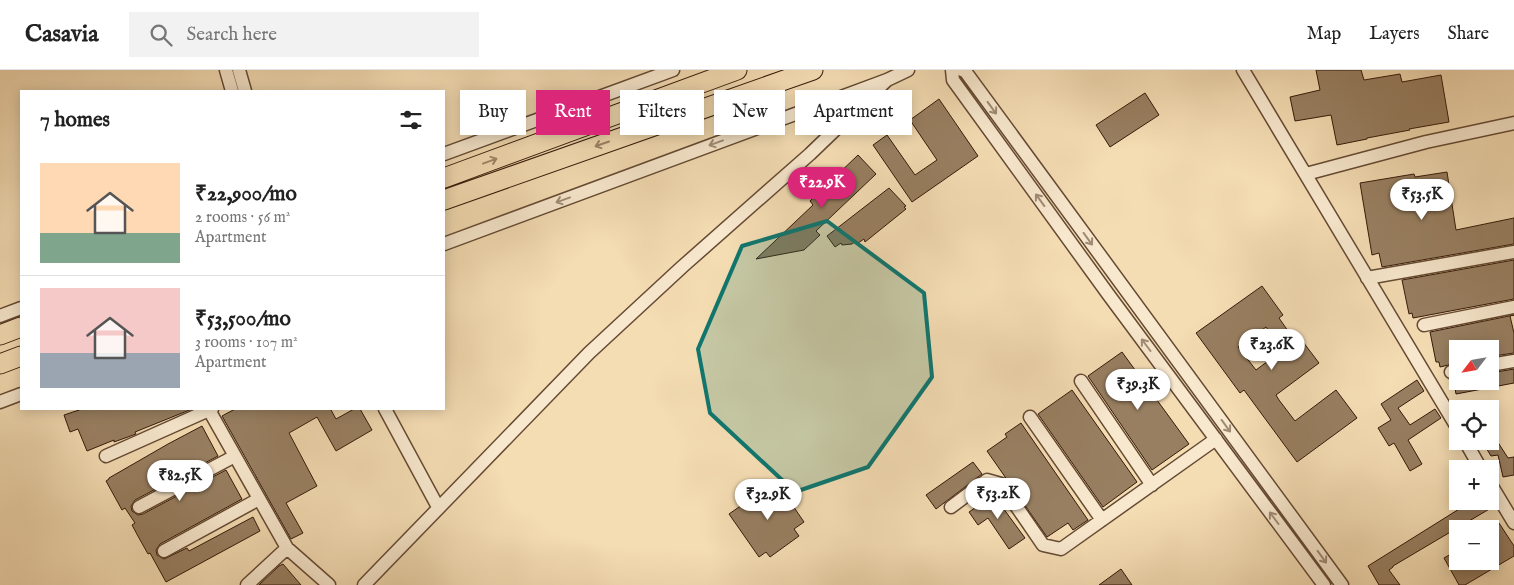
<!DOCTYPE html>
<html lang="en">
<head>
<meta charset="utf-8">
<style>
	:root { --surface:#fff; --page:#f2f2f2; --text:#222; --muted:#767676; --line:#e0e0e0; --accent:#db2777 }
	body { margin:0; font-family:"IM FELL English",serif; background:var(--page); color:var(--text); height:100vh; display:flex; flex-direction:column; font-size:19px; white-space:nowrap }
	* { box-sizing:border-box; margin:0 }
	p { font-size:16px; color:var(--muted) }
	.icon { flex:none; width:28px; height:28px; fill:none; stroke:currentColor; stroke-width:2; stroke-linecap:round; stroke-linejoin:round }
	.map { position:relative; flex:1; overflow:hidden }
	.side { position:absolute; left:20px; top:20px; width:425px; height:320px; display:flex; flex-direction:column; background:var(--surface); border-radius:0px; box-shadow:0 2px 12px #0003 }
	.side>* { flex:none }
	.hud { position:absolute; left:460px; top:20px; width:475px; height:45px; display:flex; gap:10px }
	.needle { width:32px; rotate:239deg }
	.tools { position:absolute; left:1449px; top:270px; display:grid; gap:10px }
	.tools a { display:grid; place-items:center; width:50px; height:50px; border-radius:0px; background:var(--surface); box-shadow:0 2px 12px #0003; font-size:25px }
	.price { position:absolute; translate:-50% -42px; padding:0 11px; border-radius:18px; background:#fff; color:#222; font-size:16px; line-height:32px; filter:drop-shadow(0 1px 2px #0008) }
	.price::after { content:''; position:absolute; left:50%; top:30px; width:15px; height:11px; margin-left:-8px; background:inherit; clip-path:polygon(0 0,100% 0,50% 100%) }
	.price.active { background:var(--accent); color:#fff }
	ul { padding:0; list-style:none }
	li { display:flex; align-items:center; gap:15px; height:125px; padding:0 20px }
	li+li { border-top:1px solid var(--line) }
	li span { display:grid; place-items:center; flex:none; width:140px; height:100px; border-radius:0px; color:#555 }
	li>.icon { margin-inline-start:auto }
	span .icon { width:60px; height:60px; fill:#fffc; stroke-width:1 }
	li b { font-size:21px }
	h2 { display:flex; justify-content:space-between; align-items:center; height:60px; padding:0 20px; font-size:21px }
	.pill { padding:0 18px; border-radius:0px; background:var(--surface); box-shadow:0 2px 12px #0003; font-size:18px; line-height:45px }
	.pill.active { background:var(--accent); color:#fff }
	header { display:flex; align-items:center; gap:30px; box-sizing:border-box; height:70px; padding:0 25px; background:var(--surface); border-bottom:1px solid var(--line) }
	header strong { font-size:24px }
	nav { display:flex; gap:28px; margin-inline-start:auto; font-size:18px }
	.search { width:350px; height:45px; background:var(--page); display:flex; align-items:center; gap:12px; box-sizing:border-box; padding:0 18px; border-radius:0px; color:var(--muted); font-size:19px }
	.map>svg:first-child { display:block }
</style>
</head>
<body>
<header>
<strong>Casavia</strong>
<div class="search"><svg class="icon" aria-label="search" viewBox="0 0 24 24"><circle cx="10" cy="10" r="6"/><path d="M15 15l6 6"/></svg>Search here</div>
<nav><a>Map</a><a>Layers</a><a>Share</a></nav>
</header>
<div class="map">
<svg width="1514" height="515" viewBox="0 0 1514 515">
	<rect width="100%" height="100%" fill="#f4dcb3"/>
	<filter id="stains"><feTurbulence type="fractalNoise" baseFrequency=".004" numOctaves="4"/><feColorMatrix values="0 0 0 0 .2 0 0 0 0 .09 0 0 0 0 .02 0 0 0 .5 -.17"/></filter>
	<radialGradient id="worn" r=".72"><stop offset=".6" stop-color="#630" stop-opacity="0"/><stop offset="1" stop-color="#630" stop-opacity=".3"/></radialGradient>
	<path fill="#987f61" stroke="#351a08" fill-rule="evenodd" d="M 1316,0 L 1361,0 L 1364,10 L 1400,4 L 1402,12 L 1441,5 L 1449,52 L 1409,59 L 1410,60 L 1367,68 L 1367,69 L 1337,75 L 1331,45 L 1295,51 L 1290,27 L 1320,20 Z
		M 1145,23 L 1159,45 L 1110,77 L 1096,55 Z
		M 939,29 L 978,86 L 912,132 L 873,75 L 887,65 L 915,105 L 937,90 L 910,50 Z
		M 858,85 L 876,104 L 816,161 L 820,165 L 804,180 L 756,189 L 813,135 L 810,131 Z
		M 1447,102 L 1456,160 L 1514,148 L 1514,174 L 1382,197 L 1379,183 L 1372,185 L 1360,113 L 1414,104 L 1415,107 Z
		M 889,118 L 906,136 L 904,137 L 906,139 L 865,172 L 864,169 L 858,173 L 856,171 L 852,174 L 842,175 L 841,173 L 835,177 L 827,166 Z
		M 1514,190 L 1514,229 L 1413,248 L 1412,243 L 1409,244 L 1402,210 Z
		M 1262,216 L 1283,245 L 1279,248 L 1295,271 L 1300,268 L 1319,293 L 1276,325 L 1279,330 L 1295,351 L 1336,320 L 1357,348 L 1297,392 L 1244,320 L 1240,323 L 1196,263 ZM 1266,257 L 1283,280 L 1256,300 L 1238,277 Z
		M 1514,245 L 1510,246 L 1514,263 L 1514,283 L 1494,286 L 1492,279 L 1458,279 L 1457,293 L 1440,297 L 1439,292 L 1436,292 L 1430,262 Z
		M 1122,282 L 1189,374 L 1152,400 L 1088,306 Z
		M 1514,299 L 1514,313 L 1456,324 L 1454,311 L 1490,311 L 1490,303 Z
		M 1417,310 L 1424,321 L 1398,338 L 1410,355 L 1435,339 L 1441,348 L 1408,370 L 1422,394 L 1410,401 L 1394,373 L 1389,376 L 1378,358 L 1391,350 L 1381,334 Z
		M 1072,320 L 1137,412 L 1103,437 L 1038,344 Z
		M 82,339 L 192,339 L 135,362 L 136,364 L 114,372 L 114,370 L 87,381 L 78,359 L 70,362 L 64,345 Z
		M 235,339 L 333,339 L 331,340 L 336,349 L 354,339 L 360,339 L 372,360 L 336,381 L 317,347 L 289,363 L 317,416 L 286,433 L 303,463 L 291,469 L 222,346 Z
		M 1021,353 L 1088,450 L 1073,460 L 1068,453 L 1047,467 L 987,381 L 1007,367 L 1005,364 Z
		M 202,356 L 218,386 L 135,430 L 131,436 L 132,441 L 138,445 L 143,444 L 226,400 L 242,429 L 160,474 L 156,480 L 157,485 L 164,489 L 187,478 L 189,481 L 253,447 L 260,461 L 166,512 L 150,483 L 148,484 L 139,468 L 132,455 L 135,453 L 125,438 L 122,440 L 106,411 L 109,409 L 109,408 L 168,374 Z
		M 1490,360 L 1508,388 L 1514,387 L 1514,405 L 1503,407 L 1498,385 L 1491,386 L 1482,371 L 1490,371 Z
		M 973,392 L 982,404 L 936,439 L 926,425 Z
		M 776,411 L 804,452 L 794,459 L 799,466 L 770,487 L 766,482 L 759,487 L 729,444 Z
		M 996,423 L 1005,436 L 1003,438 L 1025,468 L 1009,479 L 988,448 L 978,455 L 969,442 Z
		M 1472,431 L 1487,431 L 1491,438 L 1393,496 L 1393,497 L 1389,500 L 1400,515 L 1379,515 L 1368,496 Z
		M 1499,453 L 1514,476 L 1514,486 L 1465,515 L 1459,515 L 1444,488 L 1458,480 L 1458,491 L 1490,491 L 1490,458 Z
		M 283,494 L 301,515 L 259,515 L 279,496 Z
		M 1121,499 L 1132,515 L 1099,515 Z"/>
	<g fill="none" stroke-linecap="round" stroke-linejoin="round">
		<g stroke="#654a33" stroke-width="15">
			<path id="minor" d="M 226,0 L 232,21
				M 239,0 L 245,21
				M 952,0 L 953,10 L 1108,224 L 1324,515
				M 962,0 L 965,1 L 1342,515
				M 1243,0 L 1458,359
				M 444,84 L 673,0
				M 1306,104 L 1426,72 L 1514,53
				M 444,174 L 887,10 L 908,0
				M 1367,208 L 1514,182
				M 0,246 L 21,238
				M 1424,255 L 1514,237
				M 1490,295 L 1514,291
				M 1451,302 L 1458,301
				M 1081,311 L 1152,415
				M 0,332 L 21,324
				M 212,339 L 209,340 L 287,478 L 329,515
				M 385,339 L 438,437
				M 1030,347 L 1102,450
				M 1465,371 L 1481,399
				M 106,386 L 209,340
				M 1490,413 L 1514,453
				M 139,437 L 235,386
				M 951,437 L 987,410 L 1001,414 L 1043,475 L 1061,479 L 1216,369
				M 164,481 L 259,429
				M 247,515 L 287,478
				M 364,515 L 589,283 L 682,197 L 810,84 L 887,10"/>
		</g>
		<g stroke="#351a08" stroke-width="21">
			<path id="highway" d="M 444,108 L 737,0
				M 444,130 L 813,0
				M 0,265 L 21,257
				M 0,294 L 21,286"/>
		</g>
		<use href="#minor" stroke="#f8e8ce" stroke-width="12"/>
		<use href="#highway" stroke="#f4dcb3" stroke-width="19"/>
	</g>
	<defs><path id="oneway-shaft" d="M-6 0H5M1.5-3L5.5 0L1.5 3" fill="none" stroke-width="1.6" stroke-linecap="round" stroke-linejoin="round" transform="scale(1.25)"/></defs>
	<g stroke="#a08b75">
		<use href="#oneway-shaft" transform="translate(992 38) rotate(54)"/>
		<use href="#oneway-shaft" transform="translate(716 73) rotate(160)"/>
		<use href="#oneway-shaft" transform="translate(563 130) rotate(160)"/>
		<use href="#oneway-shaft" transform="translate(1040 130) rotate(-126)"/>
		<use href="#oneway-shaft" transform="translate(1088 169) rotate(54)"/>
		<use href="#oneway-shaft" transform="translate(1146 275) rotate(-127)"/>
		<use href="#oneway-shaft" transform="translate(1226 356) rotate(54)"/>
		<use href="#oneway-shaft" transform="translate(1274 448) rotate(-127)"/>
		<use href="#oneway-shaft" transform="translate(1322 487) rotate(54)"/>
	</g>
	<g stroke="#9e8566">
		<use href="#oneway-shaft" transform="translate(602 74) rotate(161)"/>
		<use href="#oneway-shaft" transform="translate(490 91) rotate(-20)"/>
	</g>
	<path fill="#0f766e" fill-opacity="0.2" stroke="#0f766e" stroke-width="4" stroke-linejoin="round" d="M 827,151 L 924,223 L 932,307 L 868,397 L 795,422 L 710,343 L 698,279 L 742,176 Z"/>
	<rect width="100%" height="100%" filter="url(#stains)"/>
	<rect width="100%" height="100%" fill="url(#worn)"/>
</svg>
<div class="tools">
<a><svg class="needle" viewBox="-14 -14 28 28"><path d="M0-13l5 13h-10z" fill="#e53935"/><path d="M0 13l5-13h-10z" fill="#767676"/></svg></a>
<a><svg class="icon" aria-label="locate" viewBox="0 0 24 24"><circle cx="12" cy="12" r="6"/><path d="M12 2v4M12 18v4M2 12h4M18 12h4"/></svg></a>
<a>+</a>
<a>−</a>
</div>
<b class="price active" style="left:822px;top:139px">₹22.9K</b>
<b class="price" style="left:1422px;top:151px">₹53.5K</b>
<b class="price" style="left:1272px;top:301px">₹23.6K</b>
<b class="price" style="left:1138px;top:341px">₹39.3K</b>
<b class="price" style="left:180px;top:432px">₹82.5K</b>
<b class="price" style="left:998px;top:450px">₹53.2K</b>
<b class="price" style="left:768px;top:451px">₹32.9K</b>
<div class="hud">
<a class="pill">Buy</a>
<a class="pill active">Rent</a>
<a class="pill">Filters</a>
<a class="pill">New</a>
<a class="pill">Apartment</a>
</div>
<section class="side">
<h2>7 homes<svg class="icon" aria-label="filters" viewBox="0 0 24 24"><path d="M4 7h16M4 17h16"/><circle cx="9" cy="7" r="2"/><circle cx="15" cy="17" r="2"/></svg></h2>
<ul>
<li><span style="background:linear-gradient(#ffd9b3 70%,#7fa58c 0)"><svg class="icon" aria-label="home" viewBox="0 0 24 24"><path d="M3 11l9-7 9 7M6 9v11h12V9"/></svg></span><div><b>₹22,900/mo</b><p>2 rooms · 56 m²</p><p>Apartment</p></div></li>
<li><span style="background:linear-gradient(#f6c9c9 65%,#9aa5b1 0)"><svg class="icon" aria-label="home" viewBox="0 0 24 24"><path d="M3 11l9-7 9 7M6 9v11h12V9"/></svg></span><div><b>₹53,500/mo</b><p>3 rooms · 107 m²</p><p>Apartment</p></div></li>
</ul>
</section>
</div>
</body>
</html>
